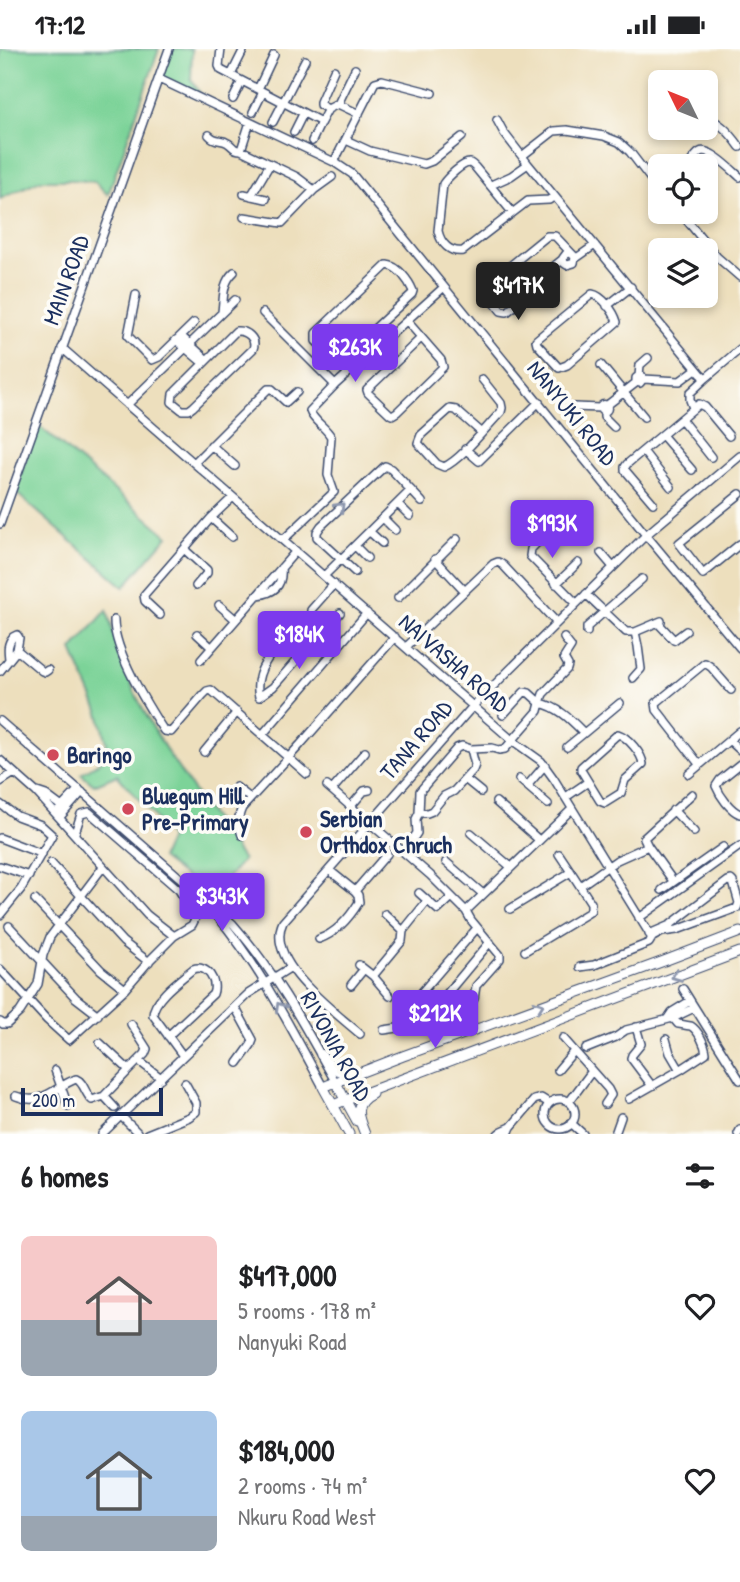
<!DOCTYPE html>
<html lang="en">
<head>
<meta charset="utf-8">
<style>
	:root { --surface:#fff; --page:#f2f2f2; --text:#202124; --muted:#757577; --accent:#7c3aed }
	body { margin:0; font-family:"Patrick Hand",sans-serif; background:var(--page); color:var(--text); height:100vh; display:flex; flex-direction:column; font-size:26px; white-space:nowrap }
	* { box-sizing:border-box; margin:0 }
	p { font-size:23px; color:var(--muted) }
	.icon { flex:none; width:38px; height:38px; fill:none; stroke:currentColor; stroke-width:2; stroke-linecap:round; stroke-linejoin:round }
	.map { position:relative; height:1085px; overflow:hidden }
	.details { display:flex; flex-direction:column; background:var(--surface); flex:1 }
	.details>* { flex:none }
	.needle { width:46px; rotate:313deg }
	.fabs { position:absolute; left:648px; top:21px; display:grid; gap:14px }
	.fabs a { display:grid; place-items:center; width:70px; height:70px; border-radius:10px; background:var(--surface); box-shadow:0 4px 10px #0003; font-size:35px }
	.scale { position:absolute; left:21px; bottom:18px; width:142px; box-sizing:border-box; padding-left:7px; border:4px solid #1b2f5e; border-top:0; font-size:19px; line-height:24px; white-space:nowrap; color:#1b2f5e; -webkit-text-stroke:5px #fdfcf7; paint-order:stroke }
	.price { position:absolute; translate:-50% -60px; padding:0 16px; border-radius:7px; background:var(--accent); color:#fff; font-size:23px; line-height:46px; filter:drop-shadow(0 2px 4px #0008) }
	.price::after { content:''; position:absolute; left:50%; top:42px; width:21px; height:16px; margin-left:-10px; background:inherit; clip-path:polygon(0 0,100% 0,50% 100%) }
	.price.current { background:#222; color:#fff }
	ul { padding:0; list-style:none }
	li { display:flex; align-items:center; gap:21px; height:175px; padding:0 21px }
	li span { display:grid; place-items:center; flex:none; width:196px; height:140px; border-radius:10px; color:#555 }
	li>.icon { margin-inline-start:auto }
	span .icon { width:84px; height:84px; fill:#fffc; stroke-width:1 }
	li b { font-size:30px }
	h2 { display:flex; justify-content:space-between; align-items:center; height:84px; padding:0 21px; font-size:30px }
	.status { display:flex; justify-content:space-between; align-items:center; height:49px; padding:0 35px; background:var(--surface); direction:ltr }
	.status svg { height:19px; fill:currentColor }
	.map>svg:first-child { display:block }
</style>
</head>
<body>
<div class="status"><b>17:12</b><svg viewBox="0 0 49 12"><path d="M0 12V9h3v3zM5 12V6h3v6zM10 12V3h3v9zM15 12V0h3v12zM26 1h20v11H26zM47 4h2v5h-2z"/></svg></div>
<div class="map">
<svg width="740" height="1085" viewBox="0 0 740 1085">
	<rect width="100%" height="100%" fill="#fdfcf7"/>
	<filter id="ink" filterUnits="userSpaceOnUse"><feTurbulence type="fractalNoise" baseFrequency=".0143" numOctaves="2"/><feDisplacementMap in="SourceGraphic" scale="14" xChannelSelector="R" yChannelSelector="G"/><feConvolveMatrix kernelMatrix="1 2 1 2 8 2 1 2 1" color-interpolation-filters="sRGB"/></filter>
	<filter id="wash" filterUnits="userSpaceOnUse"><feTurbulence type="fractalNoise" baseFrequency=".00686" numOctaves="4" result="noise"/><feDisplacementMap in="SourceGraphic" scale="28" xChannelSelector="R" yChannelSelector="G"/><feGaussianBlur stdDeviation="1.57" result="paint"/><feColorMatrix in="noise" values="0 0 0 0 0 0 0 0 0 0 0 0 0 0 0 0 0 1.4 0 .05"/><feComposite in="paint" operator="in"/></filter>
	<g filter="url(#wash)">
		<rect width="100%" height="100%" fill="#eddfbd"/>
		<path fill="#7cd398" stroke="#4c817b" stroke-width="2" d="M 0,0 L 159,0 L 108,146 L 95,133 L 77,131 L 40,131 L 0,150 Z
			M 172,0 L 192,0 L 191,30 L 202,47 L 162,28 Z
			M 38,376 L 168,487 L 124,538 L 14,442 Z
			M 107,561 C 113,582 118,604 126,623 C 153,692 201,751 243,811 L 211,848 L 161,809 L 170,789 L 152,765 L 117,726 L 94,736 L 81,725 L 101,712 L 107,694 L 99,664 L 72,601 Z"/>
	</g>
	<g filter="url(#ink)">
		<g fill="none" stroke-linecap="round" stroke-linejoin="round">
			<g stroke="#3a496c" stroke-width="10">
				<path id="minor" d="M 221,0 L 219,17 L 221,21 L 321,73 L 328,60 L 338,55 L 359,65
					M 231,26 L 243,2
					M 159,30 L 334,113 L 352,125 L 646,486 L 740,599
					M 258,40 L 274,6
					M 233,50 L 242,32
					M 338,55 L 355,20
					M 328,60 L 320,56 L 320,53 L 334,21
					M 253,63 L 263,43
					M 705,68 C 720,72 731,85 740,98
					M 497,71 L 504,84 L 528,115 L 701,325 L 706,329 L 740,300
					M 273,73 L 305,11
					M 294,83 L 303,65
					M 209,86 C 216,94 221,89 228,94 C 234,98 233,101 241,101 L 297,128 L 314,141 L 282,174 L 244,168
					M 346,91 L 370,102 L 424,115 L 432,112 L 462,88
					M 312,92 L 321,73
					M 241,101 L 250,73
					M 522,107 L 554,82 L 567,81 L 604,87 L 619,93 L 630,103 L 653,133 L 660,138
					M 334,113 L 375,33 L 382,31 L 432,44
					M 688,117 C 691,113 695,106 700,103 C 709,98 732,121 740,128
					M 491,136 L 511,127 L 528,115
					M 314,141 L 332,128
					M 244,145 L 266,150
					M 251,147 L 270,115
					M 512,163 L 475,118 C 474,117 472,115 470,114 C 463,113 447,129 443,135 L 438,182 C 441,195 450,204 463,202 L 528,152 L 549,151 L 554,147
					M 680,163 L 717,208 L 740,228
					M 563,210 L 537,231 L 531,238 L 526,248 L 507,263 L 501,262 L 486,243 L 486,238 L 489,234 L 547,187 L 555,187 L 575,208 L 574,214 L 567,216 L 564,214 L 563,209 L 566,205 L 570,204
					M 575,210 L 595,196
					M 387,216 C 398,217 409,232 413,242 L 412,245 L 345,307 L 340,310 L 335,310 L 316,292 L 316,284 Z
					M 592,245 C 603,247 614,263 617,273 L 567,316 L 559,319 L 537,295 L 536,291 Z
					M 136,246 L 128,287 L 152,311 L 159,308 L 194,274
					M 607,257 L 631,238
					M 222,263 C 224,247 222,234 234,223
					M 263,264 L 335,336
					M 407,272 L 441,311 L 443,318 L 397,363 L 392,366 L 390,365 L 368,344 L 367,341 L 421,289
					M 236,282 C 247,281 257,290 253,300 L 193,358 L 189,361 L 182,361 L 172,353 L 173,345 Z
					M 181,287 L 206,310
					M 176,291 L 203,314
					M 62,299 L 513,692 L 541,712 L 554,730 L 652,889 L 649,894 L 594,916 L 580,918
					M 601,316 L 644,368
					M 639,327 L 642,327 L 643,330 L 640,334 L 636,332 L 636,329 Z
					M 639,327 L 640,316 L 648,309
					M 643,330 L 680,332 L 696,320
					M600.5 359a3.5 3.5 0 1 1 7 0a3.5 3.5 0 1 1-7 0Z
					M 127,356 L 235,251
					M 606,357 L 637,333
					M 574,358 L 600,359
					M 693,359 L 690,351 L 690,344 L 706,329
					M 604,363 L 604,368 L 614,378
					M 681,370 L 711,408
					M 481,383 L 456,361 L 450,360 L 421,386 L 418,394 L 437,415 L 444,418 C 461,411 487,377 501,363 L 502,359 L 501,354 L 482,330
					M 662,386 L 692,421
					M 211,396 L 235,417
					M 465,400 L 479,412 L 539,353
					M 643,402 L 671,438
					M 194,414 L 268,340 L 272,340 L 286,353 L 297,343
					M 740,445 L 679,494 L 703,525 L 740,495
					M 653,454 L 625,421 L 625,418 L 627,415 L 699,355 L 705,358 L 729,387
					M 398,455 L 410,467
					M 211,469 L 232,488
					M 383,469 L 395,481
					M 557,473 L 531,500 L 530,507 L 576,554
					M 0,475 L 169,0
					M 370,483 L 382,494
					M 283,491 L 334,443 L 328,426 L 331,388 C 326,378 313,372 310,362 L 335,336 L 444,238
					M 355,497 L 367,509
					M 184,500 L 207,521 L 207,524 L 196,537
					M 601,504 L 613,518
					M 435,510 L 464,541
					M 355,523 L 317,488 L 317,483 L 321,477 L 385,417 L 391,420 L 422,453
					M 325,526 L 411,441
					M 556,535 L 578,514
					M 586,545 L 626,583 L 635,583 L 661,572
					M 258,546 C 274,544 283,537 281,519
					M 398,549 L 457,490
					M 219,556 L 235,570
					M 160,566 L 145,552 L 144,546 L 211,469 L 233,448
					M 114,571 C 114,602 147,656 164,682 L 171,683 L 203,646 L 207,642 L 211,641 L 307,725
					M 301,573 C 282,594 251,617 259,648 L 273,638 L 309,597 L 313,589 L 311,561 L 334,535
					M 658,574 L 674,591 L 686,582
					M 587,583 L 587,578 L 642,530
					M 197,585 L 211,598
					M 313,588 C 324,586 332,573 340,564
					M 564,589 L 571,598 L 564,609 L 568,616 L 567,620 L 543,645 L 540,654 C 559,658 571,671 584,684 L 620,654
					M 406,598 L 493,515 L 498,513 L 503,516 L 556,573
					M 17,601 L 42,622 L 45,623 L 48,621
					M 201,611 L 296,502
					M 0,622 L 17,601 L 19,589 L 17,586 L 13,588 C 7,595 8,601 9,610
					M 633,629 L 641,620 L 638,597 L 635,583
					M 0,672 L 233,875 C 275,922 305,978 336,1034
					M 263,685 L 367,564
					M 618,685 C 628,688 642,705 643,715 L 625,731 L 621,744 L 605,754 L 600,752 L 581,721 L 581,718 Z
					M 729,691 L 740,701
					M 567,698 L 584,684
					M 204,703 L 237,663
					M 0,711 L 36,743 L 147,866 L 174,887
					M 699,715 L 657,661 L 656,654 L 705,614 L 711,618 L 731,641
					M 740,715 L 720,731 L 716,737 C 720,747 730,761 740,765
					M 689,725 L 740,682
					M 465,730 L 481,743
					M 519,730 L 548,755
					M 0,733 L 14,724
					M 327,737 L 430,826 L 466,862 L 471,871 L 500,906 L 500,910 L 476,937 L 474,950 L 469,955 L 411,977 L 384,981
					M 527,737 L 545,716
					M 236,738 L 250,749
					M 332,741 L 365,703
					M 37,743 L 46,746 L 62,758
					M 566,748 L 588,733
					M 496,753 L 539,791
					M 0,755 L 17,767 L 41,776 L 52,786 L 21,840 L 0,866
					M 351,757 L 364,742 L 369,741
					M 673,761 L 694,783
					M 56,764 L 79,740
					M 419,764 L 420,742 L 457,699 L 462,697 L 471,700 L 492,699 L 499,701 L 505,700 L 538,662 L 540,654 L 529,644 L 524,643 L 503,666
					M 60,768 L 82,743
					M 471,784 L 511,818
					M 242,786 C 238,775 237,770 242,759 L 300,696 L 395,588
					M 0,789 L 42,805
					M 408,797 L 417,784 L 416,770 L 419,764 L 427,764 L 432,762 L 444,747 L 454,742 L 473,721 L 475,716 L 471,700
					M 559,805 L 571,823
					M 446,813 L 483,845
					M 51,814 L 123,893 L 149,913
					M 0,817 L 29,827
					M 673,832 L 648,797 L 644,789 L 692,745
					M 580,837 L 617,811 L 648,797
					M 662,841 L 723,798
					M 355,842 L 387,805
					M 419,844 L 438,861 L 452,848
					M 35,851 L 101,921 L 125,940
					M 510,860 L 571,823 L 591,854 L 591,861 L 588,864 L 525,902
					M 466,862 L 572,760
					M 214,863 C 259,916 290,977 323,1038
					M 385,865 L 403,882
					M 639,869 L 740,797
					M 9,877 L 76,949 L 98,966
					M 649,885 L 670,876 L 728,832 L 731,831 L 733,833 L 739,854 L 737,859 L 677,881 L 662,883 L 651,889
					M 319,890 C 336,884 350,868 359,853 L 358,846 L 355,842 L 329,821
					M 359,916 L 373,927 L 390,947
					M 0,920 L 47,971 L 69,991 L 125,940 L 150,911 L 174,887 L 192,876 L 195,870 L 194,865 L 179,841 L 89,763 L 81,765 L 75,784
					M 373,927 L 402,892 L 403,882 L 427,852
					M 351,936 L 364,920
					M 683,940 L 740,1031
					M 445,947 L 490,893
					M 235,958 L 253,991 L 251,996 L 238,1014
					M 668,969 L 672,963 L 690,952
					M 424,972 L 415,955 L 415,951 L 477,879
					M 0,973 L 3,975 L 7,975 L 20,963 L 38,935 L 43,906 L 50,888 L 103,818
					M 636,978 L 641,995 L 632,1006 L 631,1009 L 652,1037
					M 360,985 C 334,962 264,912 283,873 L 474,656 L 646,486 L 740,407
					M 168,987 L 213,945 C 218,932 207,915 193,920 C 181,930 153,950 153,966 L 183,1007
					M 563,989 L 608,1040 L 611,1046 L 605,1055
					M 666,990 L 670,1004 L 680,1021
					M 100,994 L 129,1021 L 104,1047 L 115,1059
					M 586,1000 L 616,988 L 626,981 L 673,969 L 694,959
					M 139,1012 L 161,1029
					M 55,1021 L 68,1057
					M 129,1021 L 145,1005 L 147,1000 L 131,975
					M 558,1021 L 574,1002
					M 16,1047 C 42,1058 54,1038 76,1030 C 84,1033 85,1045 92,1051 L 104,1047
					M 629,1050 L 680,1021 L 706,1004 C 705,996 699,982 691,977 C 689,977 680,975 678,975 L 673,969
					M545 1065a15 15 0 1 1 30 0a15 15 0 1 1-30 0Z
					M 569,1053 L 592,1022
					M 121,1067 L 137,1083
					M 571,1074 L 583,1085
					M 102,1085 L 248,945 L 291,918
					M 147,1085 L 189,1068 L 196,1063 L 196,1054 L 185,1034
					M 498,1085 L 502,1082 L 511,1078
					M 508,1085 L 511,1078 L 534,1051 L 541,1049 L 549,1054
					M 615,1085 L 621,1068
					M 738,1085 L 740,1081"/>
			</g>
			<g stroke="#3a496c" stroke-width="11">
				<path id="major" d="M 321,1006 C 332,1016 337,1026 353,1024
					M 336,1034 L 357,1072
					M 333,1056 L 740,903
					M 349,1085 L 323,1038 L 403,1007 L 664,912 L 740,883
					M 365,1085 C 358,1068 352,1055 372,1045"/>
			</g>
			<use href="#minor" stroke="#fff" stroke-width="7"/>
			<use href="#major" stroke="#fff" stroke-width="9"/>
		</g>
		<defs><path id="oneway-chevron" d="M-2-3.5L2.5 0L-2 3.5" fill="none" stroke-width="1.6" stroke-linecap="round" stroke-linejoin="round" transform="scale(1.75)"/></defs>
		<g stroke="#8d97ae">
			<use href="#oneway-chevron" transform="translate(340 458) rotate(-44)"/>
			<use href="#oneway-chevron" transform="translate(676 927) rotate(159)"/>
			<use href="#oneway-chevron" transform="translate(539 957) rotate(-20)"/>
			<use href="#oneway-chevron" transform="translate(280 958) rotate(-120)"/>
		</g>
	</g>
	<g fill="#d1495b" stroke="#fdfcf7" stroke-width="2.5">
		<circle cx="53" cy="706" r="7"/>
		<circle cx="128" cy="760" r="7"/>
		<circle cx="306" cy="783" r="7"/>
	</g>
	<g text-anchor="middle" stroke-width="7" stroke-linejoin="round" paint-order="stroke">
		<g font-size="23" fill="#1b2f5e" stroke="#fdfcf7">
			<text transform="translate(66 231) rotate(-70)" y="8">MAIN ROAD</text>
			<text transform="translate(572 364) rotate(51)" y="8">NANYUKI ROAD</text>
			<text transform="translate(454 614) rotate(41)" y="8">NAIVASHA ROAD</text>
			<text transform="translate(416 691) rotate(-49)" y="8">TANA ROAD</text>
			<text transform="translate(336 997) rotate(61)" y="8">RIVONIA ROAD</text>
		</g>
		<g font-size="23" font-weight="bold" fill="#1b2f5e" stroke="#fdfcf7" text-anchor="start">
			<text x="67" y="714">Baringo</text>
			<text x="142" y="755">Bluegum Hill<tspan x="142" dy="26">Pre-Primary</tspan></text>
			<text x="320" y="778">Serbian<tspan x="320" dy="26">Orthdox Chruch</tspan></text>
		</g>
	</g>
</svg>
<div class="fabs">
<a><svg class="needle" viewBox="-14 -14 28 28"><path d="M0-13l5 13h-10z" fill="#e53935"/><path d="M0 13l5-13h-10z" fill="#757577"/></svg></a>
<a><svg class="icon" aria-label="locate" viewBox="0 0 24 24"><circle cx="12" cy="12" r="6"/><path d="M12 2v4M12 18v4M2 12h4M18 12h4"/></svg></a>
<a><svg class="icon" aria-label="layers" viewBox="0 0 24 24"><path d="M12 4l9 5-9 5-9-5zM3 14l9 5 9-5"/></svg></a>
</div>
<div class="scale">200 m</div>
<b class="price current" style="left:518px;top:273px">$417K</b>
<b class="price" style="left:355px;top:335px">$263K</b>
<b class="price" style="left:552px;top:511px">$193K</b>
<b class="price" style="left:299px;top:622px">$184K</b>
<b class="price" style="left:222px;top:884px">$343K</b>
<b class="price" style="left:435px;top:1001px">$212K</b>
</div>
<section class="details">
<h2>6 homes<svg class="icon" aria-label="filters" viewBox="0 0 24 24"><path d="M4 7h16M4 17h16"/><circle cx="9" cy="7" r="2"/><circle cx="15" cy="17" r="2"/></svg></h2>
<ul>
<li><span style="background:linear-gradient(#f6c9c9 60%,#9aa5b1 0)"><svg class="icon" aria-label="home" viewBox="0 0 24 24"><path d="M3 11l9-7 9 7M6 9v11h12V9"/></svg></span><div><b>$417,000</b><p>5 rooms · 178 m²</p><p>Nanyuki Road</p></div><svg class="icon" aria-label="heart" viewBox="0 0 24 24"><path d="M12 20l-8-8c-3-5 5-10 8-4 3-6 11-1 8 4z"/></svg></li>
<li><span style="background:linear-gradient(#a9c7e8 75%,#9aa5b1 0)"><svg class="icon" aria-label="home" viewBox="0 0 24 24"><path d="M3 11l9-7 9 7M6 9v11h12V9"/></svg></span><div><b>$184,000</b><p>2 rooms · 74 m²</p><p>Nkuru Road West</p></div><svg class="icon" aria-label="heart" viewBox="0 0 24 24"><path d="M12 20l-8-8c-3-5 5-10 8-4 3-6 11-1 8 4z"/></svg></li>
</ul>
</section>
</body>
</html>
